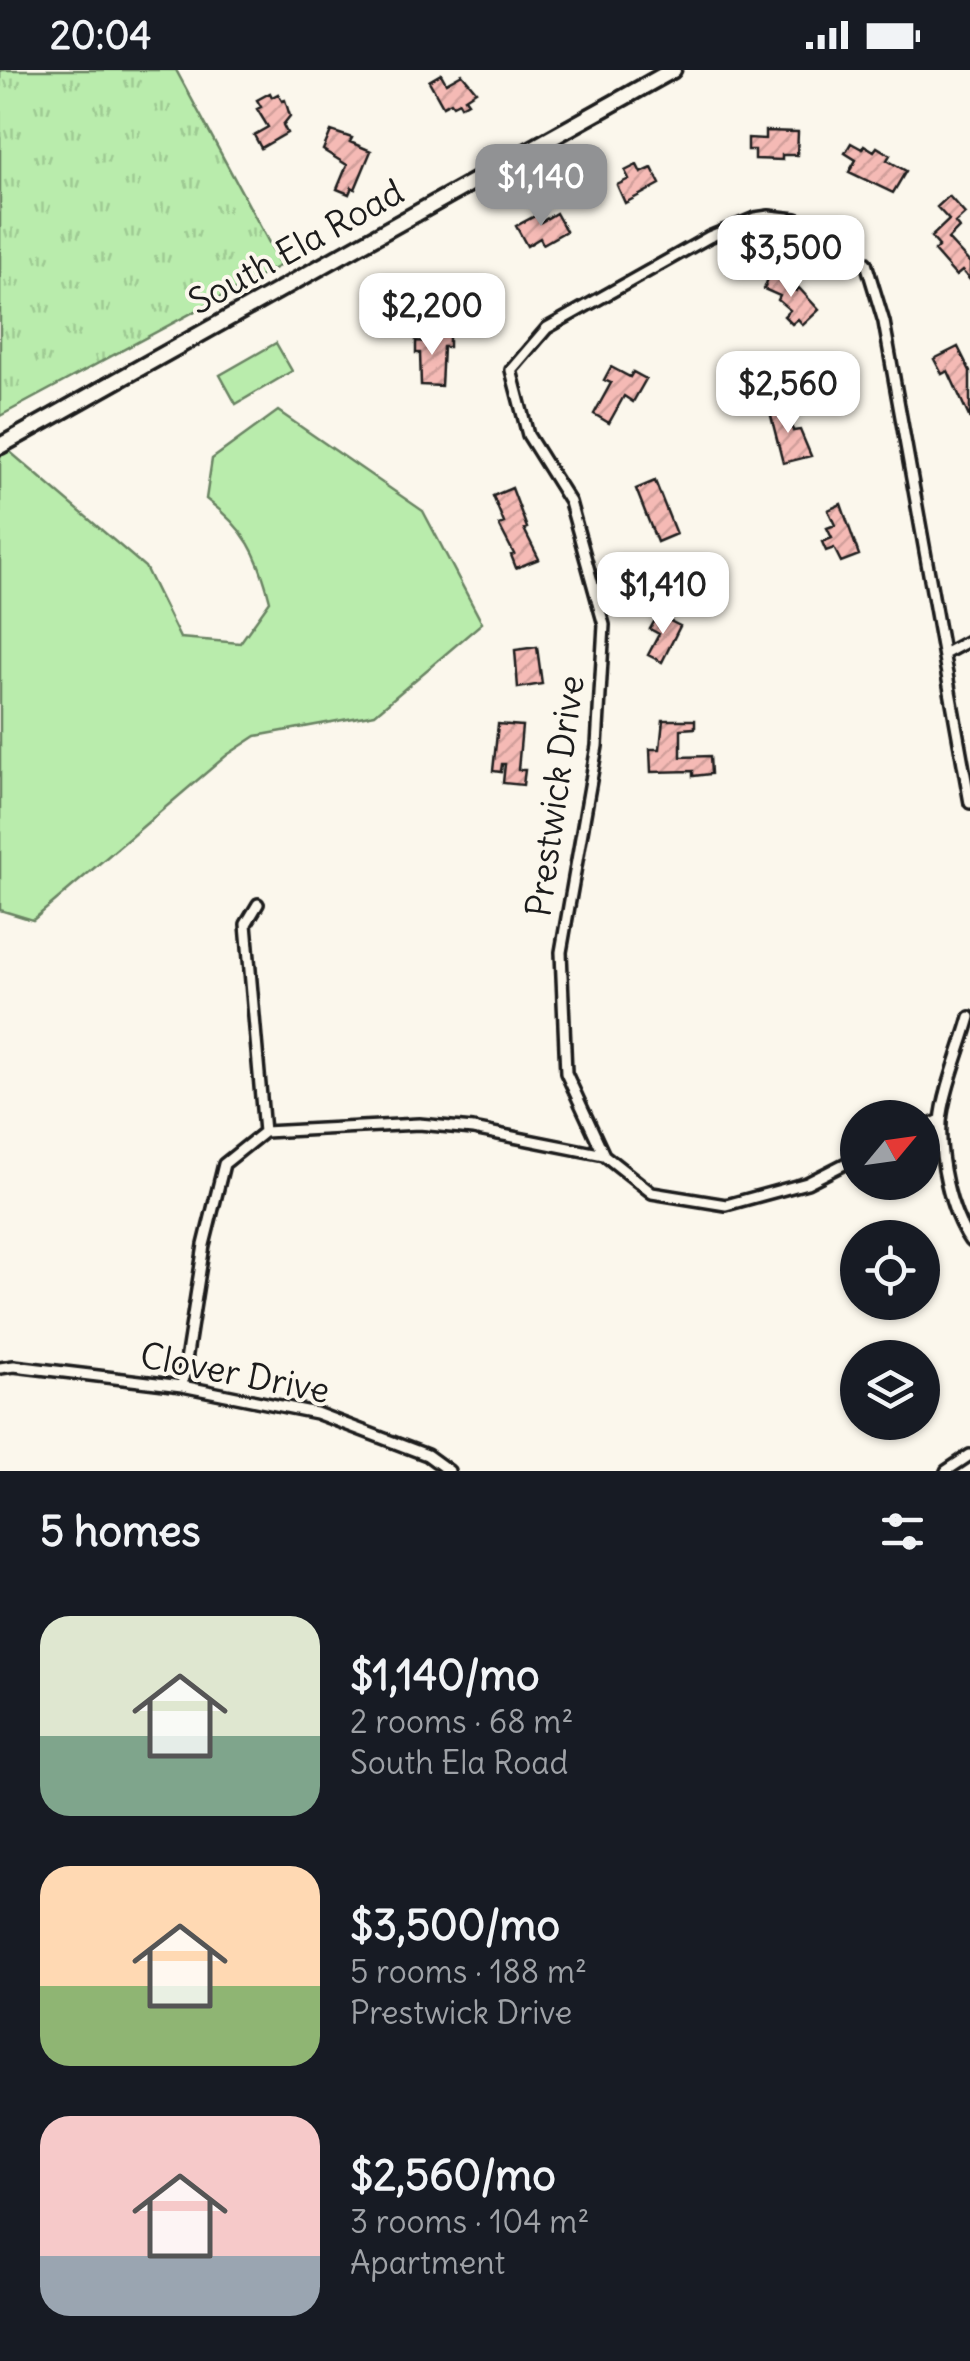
<!DOCTYPE html>
<html lang="en">
<head>
<meta charset="utf-8">
<style>
	:root { --surface:#171b24; --page:#20242c; --text:#f1f3f6; --muted:#9ea1a6; --accent:#919294 }
	body { margin:0; font-family:Delius,sans-serif; background:var(--page); color:var(--text); height:100vh; display:flex; flex-direction:column; font-size:38px; white-space:nowrap }
	* { box-sizing:border-box; margin:0 }
	p { font-size:32px; color:var(--muted) }
	.icon { flex:none; width:55px; height:55px; fill:none; stroke:currentColor; stroke-width:2; stroke-linecap:round; stroke-linejoin:round }
	.map { position:relative; height:1401px; overflow:hidden }
	.sheet { display:flex; flex-direction:column; background:var(--surface); flex:1 }
	.sheet>* { flex:none }
	.needle { width:65px; rotate:61deg }
	.fabs { position:absolute; left:840px; top:1030px; display:grid; gap:20px }
	.fabs a { display:grid; place-items:center; width:100px; height:100px; border-radius:50%; background:var(--surface); box-shadow:0 2px 8px #0004; font-size:50px }
	.price { position:absolute; translate:-50% -85px; padding:0 22px; border-radius:20px; background:#fff; color:#222; font-size:32px; line-height:65px; filter:drop-shadow(0 2px 5px #0008) }
	.price::after { content:''; position:absolute; left:50%; top:60px; width:30px; height:22px; margin-left:-15px; background:inherit; clip-path:polygon(0 0,100% 0,50% 100%) }
	.price.on { background:var(--accent); color:#fff }
	ul { padding:0; list-style:none }
	li { display:flex; align-items:center; gap:30px; height:250px; padding:0 40px }
	li span { display:grid; place-items:center; flex:none; width:280px; height:200px; border-radius:30px; color:#555 }
	li>.icon { margin-inline-start:auto }
	span .icon { width:120px; height:120px; fill:#fffc; stroke-width:1 }
	li b { font-size:42px }
	h2 { display:flex; justify-content:space-between; align-items:center; height:120px; padding:0 40px; font-size:42px }
	.status { display:flex; justify-content:space-between; align-items:center; height:70px; padding:0 50px; background:var(--surface); direction:ltr }
	.status svg { height:28px; fill:currentColor }
	.map>svg:first-child { display:block }
</style>
</head>
<body>
<div class="status"><b>20:04</b><svg viewBox="0 0 49 12"><path d="M0 12V9h3v3zM5 12V6h3v6zM10 12V3h3v9zM15 12V0h3v12zM26 1h20v11H26zM47 4h2v5h-2z"/></svg></div>
<div class="map">
<svg width="970" height="1401" viewBox="0 0 970 1401">
	<defs>
		<pattern id="grass-tufts" width="24" height="20" patternUnits="userSpaceOnUse" patternTransform="scale(2.5)"><rect width="24" height="20" fill="#b9ecac"/><path d="M3 7l-1-3M5 7V3M7 7l1-3M15 17l-1-3M17 17v-4M19 17l1-3" fill="none" stroke="#9eca93"/></pattern>
		<pattern id="building-hatch" width="6" height="6" patternUnits="userSpaceOnUse" patternTransform="scale(2.5)"><rect width="6" height="6" fill="#f5bab5"/><path d="M-1 1l2-2M0 6l6-6M5 7l2-2" fill="none" stroke="#d19f9b"/></pattern>
	</defs>
	<rect width="100%" height="100%" fill="#fbf7ec"/>
	<filter id="ink" filterUnits="userSpaceOnUse"><feTurbulence type="fractalNoise" baseFrequency=".01" numOctaves="2"/><feDisplacementMap in="SourceGraphic" scale="20" xChannelSelector="R" yChannelSelector="G"/><feConvolveMatrix kernelMatrix="1 2 1 2 8 2 1 2 1" color-interpolation-filters="sRGB"/></filter>
	<g filter="url(#ink)">
		<path fill="url(#grass-tufts)" stroke="#6a8464" stroke-width="2.5" d="M 0,0 L 176,0 L 281,195 L 0,346 Z"/>
		<path fill="#b9ecac" stroke="#6a8464" stroke-width="2.5" d="M 276,273 L 292,301 L 236,334 L 220,305 Z
			M 278,341 L 423,441 L 482,553 L 375,644 L 256,666 L 227,685 L 33,850 L 0,840 L 0,385 L 9,381 L 145,497 L 180,568 L 240,573 L 270,531 C 258,484 246,459 206,429 L 212,389 Z"/>
		<path fill="url(#building-hatch)" stroke="#1c1c1c" stroke-width="2.5" d="M 441,4 L 446,13 L 462,4 L 476,21 L 465,28 L 468,32 L 461,36 L 459,32 L 453,35 L 451,32 L 443,36 L 429,11 Z
			M 270,23 L 272,27 L 278,24 L 282,31 L 285,30 L 290,46 L 283,55 L 287,63 L 261,78 L 254,65 L 268,57 L 257,39 L 261,37 L 257,30 Z
			M 331,61 L 352,68 L 350,72 L 371,81 L 355,119 L 352,117 L 349,124 L 337,119 L 347,95 L 323,80 Z
			M 765,61 L 798,62 L 797,85 L 782,85 L 782,90 L 755,89 L 755,80 L 748,80 L 748,68 L 765,69 Z
			M 851,73 L 862,79 L 864,75 L 874,81 L 877,77 L 890,85 L 887,90 L 906,101 L 893,123 L 849,102 L 856,90 L 845,83 Z
			M 637,95 L 641,103 L 652,98 L 660,114 L 625,133 L 617,115 L 629,109 L 625,101 Z
			M 949,126 L 965,144 L 955,153 L 959,158 L 948,169 L 970,193 L 970,210 L 962,201 L 956,206 L 934,181 L 939,176 L 931,167 L 949,150 L 937,137 Z
			M 556,143 L 566,161 L 543,174 L 540,168 L 527,176 L 516,156 L 537,145 L 541,152 Z
			M 771,201 L 785,207 L 782,214 L 796,221 L 799,218 L 819,240 L 803,255 L 798,249 L 792,254 L 784,246 L 790,240 L 778,230 L 780,226 L 764,219 Z
			M 427,262 L 449,263 L 449,277 L 443,277 L 441,316 L 421,315 L 420,283 L 416,283 L 416,271 L 427,272 Z
			M 958,277 L 970,301 L 970,349 L 948,301 L 942,304 L 934,289 Z
			M 611,297 L 630,307 L 633,302 L 646,309 L 633,332 L 624,326 L 609,353 L 594,344 L 611,313 L 604,310 Z
			M 786,334 L 793,361 L 800,360 L 811,386 L 783,393 L 769,338 Z
			M 655,411 L 676,464 L 657,472 L 636,419 Z
			M 512,418 L 527,458 L 524,459 L 539,489 L 516,498 L 511,485 L 514,484 L 499,455 L 504,453 L 493,426 Z
			M 841,434 L 859,485 L 841,492 L 834,478 L 826,481 L 822,472 L 832,468 L 827,458 L 835,455 L 828,440 Z
			M 658,545 L 680,556 L 662,592 L 648,585 L 659,564 L 650,559 Z
			M 537,577 L 542,614 L 518,618 L 515,580 Z
			M 663,650 L 695,650 L 695,658 L 681,659 L 681,687 L 710,686 L 711,704 L 693,706 L 693,701 L 651,702 L 650,679 L 660,679 Z
			M 498,654 L 522,656 L 518,700 L 525,700 L 523,715 L 503,713 L 505,694 L 502,694 L 501,702 L 493,701 Z"/>
		<g fill="none" stroke-linecap="round" stroke-linejoin="round">
			<g stroke="#1c1c1c" stroke-width="16">
				<path id="street" d="M 944,584 L 970,570
					M 258,834 L 246,854 L 264,1062
					M 970,947 C 962,976 943,1023 941,1052 C 939,1089 949,1140 970,1171
					M 922,1058 L 941,1050
					M 604,1085 L 566,1003 L 561,882 L 597,676 L 604,555 L 570,432 L 528,365 L 511,300 L 547,258 L 709,167 L 755,148 L 769,146 L 796,149 L 825,159 L 866,193 L 884,252 L 970,733
					M 0,1298 L 14,1296 L 182,1316 L 316,1343 L 427,1385 L 449,1401
					M 182,1316 L 204,1175 L 224,1094 L 264,1062 L 419,1054 L 473,1059 L 604,1085 L 652,1123 L 726,1135 L 807,1113 L 858,1087
					M 946,1401 L 970,1385"/>
			</g>
			<g stroke="#1c1c1c" stroke-width="21">
				<path id="secondary" d="M 0,376 L 673,0"/>
			</g>
			<use href="#street" stroke="#fbf7ec" stroke-width="9"/>
			<use href="#secondary" stroke="#fbf7ec" stroke-width="14"/>
		</g>
	</g>
	<g text-anchor="middle" stroke-width="8" stroke-linejoin="round" paint-order="stroke">
		<g font-size="35" fill="#1c1c1c" stroke="#fbf7ec">
			<text transform="translate(296 177) rotate(-29)" y="12">South Ela Road</text>
			<text transform="translate(555 726) rotate(-82)" y="12">Prestwick Drive</text>
			<text transform="translate(235 1303) rotate(11)" y="12">Clover Drive</text>
		</g>
	</g>
</svg>
<div class="fabs">
<a><svg class="needle" viewBox="-14 -14 28 28"><path d="M0-13l5 13h-10z" fill="#e53935"/><path d="M0 13l5-13h-10z" fill="#9ea1a6"/></svg></a>
<a><svg class="icon" aria-label="locate" viewBox="0 0 24 24"><circle cx="12" cy="12" r="6"/><path d="M12 2v4M12 18v4M2 12h4M18 12h4"/></svg></a>
<a><svg class="icon" aria-label="layers" viewBox="0 0 24 24"><path d="M12 4l9 5-9 5-9-5zM3 14l9 5 9-5"/></svg></a>
</div>
<b class="price on" style="left:541px;top:159px">$1,140</b>
<b class="price" style="left:791px;top:230px">$3,500</b>
<b class="price" style="left:432px;top:288px">$2,200</b>
<b class="price" style="left:788px;top:366px">$2,560</b>
<b class="price" style="left:663px;top:567px">$1,410</b>
</div>
<section class="sheet">
<h2>5 homes<svg class="icon" aria-label="filters" viewBox="0 0 24 24"><path d="M4 7h16M4 17h16"/><circle cx="9" cy="7" r="2"/><circle cx="15" cy="17" r="2"/></svg></h2>
<ul>
<li><span style="background:linear-gradient(#dfe7d0 60%,#7fa58c 0)"><svg class="icon" aria-label="home" viewBox="0 0 24 24"><path d="M3 11l9-7 9 7M6 9v11h12V9"/></svg></span><div><b>$1,140/mo</b><p>2 rooms · 68 m²</p><p>South Ela Road</p></div></li>
<li><span style="background:linear-gradient(#ffd9b3 60%,#8fb573 0)"><svg class="icon" aria-label="home" viewBox="0 0 24 24"><path d="M3 11l9-7 9 7M6 9v11h12V9"/></svg></span><div><b>$3,500/mo</b><p>5 rooms · 188 m²</p><p>Prestwick Drive</p></div></li>
<li><span style="background:linear-gradient(#f6c9c9 70%,#9aa5b1 0)"><svg class="icon" aria-label="home" viewBox="0 0 24 24"><path d="M3 11l9-7 9 7M6 9v11h12V9"/></svg></span><div><b>$2,560/mo</b><p>3 rooms · 104 m²</p><p>Apartment</p></div></li>
</ul>
</section>
</body>
</html>
